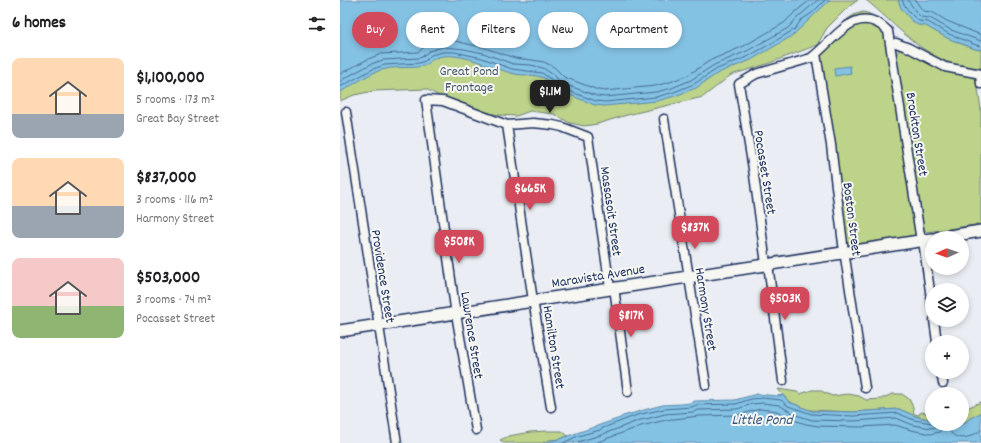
<!DOCTYPE html>
<html lang="en">
<head>
<meta charset="utf-8">
<style>
	:root { --surface:#fff; --page:#f6f6f6; --text:#202124; --muted:#757577; --accent:#d1495b }
	body { margin:0; font-family:Dekko,sans-serif; background:var(--page); color:var(--text); height:100vh; display:flex; flex-direction:column; font-size:15px; white-space:nowrap }
	* { box-sizing:border-box; margin:0 }
	p { font-size:13px; color:var(--muted) }
	.icon { flex:none; width:22px; height:22px; fill:none; stroke:currentColor; stroke-width:2; stroke-linecap:round; stroke-linejoin:round }
	.map { position:relative; flex:1; overflow:hidden }
	.details { display:flex; flex-direction:column; background:var(--surface); width:340px }
	.details>* { flex:none }
	.top-card { position:absolute; left:12px; top:12px; width:380px; height:36px; display:flex; gap:8px }
	.needle { width:26px; rotate:268deg }
	.tools { position:absolute; left:585px; top:231px; display:grid; gap:8px }
	.tools a { display:grid; place-items:center; width:44px; height:44px; border-radius:50%; background:var(--surface); box-shadow:0 2px 6px #0003; font-size:20px }
	.price { position:absolute; translate:-50% -34px; padding:0 9px; border-radius:8px; background:var(--accent); color:#fff; font-size:13px; line-height:26px; filter:drop-shadow(0 1px 2px #0008) }
	.price::after { content:''; position:absolute; left:50%; top:24px; width:12px; height:9px; margin-left:-6px; background:inherit; clip-path:polygon(0 0,100% 0,50% 100%) }
	.price.selected { background:#222; color:#fff }
	ul { padding:0; list-style:none }
	li { display:flex; align-items:center; gap:12px; height:100px; padding:0 12px }
	li span { display:grid; place-items:center; flex:none; width:112px; height:80px; border-radius:8px; color:#555 }
	li>.icon { margin-inline-start:auto }
	span .icon { width:48px; height:48px; fill:#fffc; stroke-width:1 }
	li b { font-size:17px }
	h2 { display:flex; justify-content:space-between; align-items:center; height:48px; padding:0 12px; font-size:17px }
	.chip { padding:0 14px; border-radius:18px; background:var(--surface); box-shadow:0 2px 6px #0003; font-size:14px; line-height:36px }
	.chip.selected { background:var(--accent); color:#fff }
	main { display:flex; flex:1; min-height:0 }
	.map>svg:first-child { display:block }
</style>
</head>
<body>
<main>
<section class="details">
<h2>6 homes<svg class="icon" aria-label="filters" viewBox="0 0 24 24"><path d="M4 7h16M4 17h16"/><circle cx="9" cy="7" r="2"/><circle cx="15" cy="17" r="2"/></svg></h2>
<ul>
<li><span style="background:linear-gradient(#ffd9b3 70%,#9aa5b1 0)"><svg class="icon" aria-label="home" viewBox="0 0 24 24"><path d="M3 11l9-7 9 7M6 9v11h12V9"/></svg></span><div><b>$1,100,000</b><p>5 rooms · 173 m²</p><p>Great Bay Street</p></div></li>
<li><span style="background:linear-gradient(#ffd9b3 60%,#9aa5b1 0)"><svg class="icon" aria-label="home" viewBox="0 0 24 24"><path d="M3 11l9-7 9 7M6 9v11h12V9"/></svg></span><div><b>$837,000</b><p>3 rooms · 116 m²</p><p>Harmony Street</p></div></li>
<li><span style="background:linear-gradient(#f6c9c9 60%,#8fb573 0)"><svg class="icon" aria-label="home" viewBox="0 0 24 24"><path d="M3 11l9-7 9 7M6 9v11h12V9"/></svg></span><div><b>$503,000</b><p>3 rooms · 74 m²</p><p>Pocasset Street</p></div></li>
</ul>
</section>
<div class="map">
<svg width="641" height="443" viewBox="0 0 641 443">
	<rect width="100%" height="100%" fill="#eaedf3"/>
	<filter id="ink" filterUnits="userSpaceOnUse"><feTurbulence type="fractalNoise" baseFrequency=".025" numOctaves="2"/><feDisplacementMap in="SourceGraphic" scale="8" xChannelSelector="R" yChannelSelector="G"/><feConvolveMatrix kernelMatrix="1 2 1 2 8 2 1 2 1" color-interpolation-filters="sRGB"/></filter>
	<g filter="url(#ink)">
		<path fill="#bdd389" stroke="#6c8174" d="M 479,0 L 518,0 L 507,8 L 487,28 L 477,45 L 427,64 L 391,75 L 363,97 L 287,115 L 257,124 L 244,126 L 230,123 L 214,114 L 190,111 L 176,116 L 159,115 L 140,111 L 111,102 L 86,89 L 34,91 L 14,95 L 0,101 L 0,83 L 16,74 L 109,53 Z
			M 526,0 L 564,0 C 571,8 578,20 587,26 C 596,33 630,49 641,50 L 641,68 C 632,67 622,67 613,64 C 578,52 554,23 526,0 Z
			M 523,12 C 533,13 539,21 544,28 L 576,231 L 575,236 L 510,247 L 506,242 L 493,134 L 481,57 C 482,45 503,20 514,15 C 517,13 520,13 523,12 Z
			M 561,49 L 564,49 L 633,76 L 637,81 L 641,110 L 641,224 L 587,232 L 584,230 L 556,63 C 556,57 555,52 561,49 Z
			M 438,389 L 457,392 L 460,394 L 472,390 L 479,390 L 492,396 L 508,394 L 519,396 L 526,400 L 541,399 L 552,394 L 562,394 L 569,399 L 573,407 L 574,414 L 579,415 L 580,413 L 583,412 L 585,413 L 592,413 L 592,420 L 575,416 L 559,409 L 513,412 L 469,410 L 450,402 L 446,399 Z
			M 641,402 L 641,412 C 637,415 627,422 622,423 L 622,422 L 626,418 L 625,415 L 622,415 L 622,410 Z
			M 207,431 L 222,431 L 228,436 L 221,439 L 209,440 L 203,443 L 164,443 L 160,440 L 169,436 L 190,432 Z"/>
		<path fill="#84c2e4" stroke="#5a87ae" d="M 0,0 L 490,0 L 452,36 L 411,60 L 378,73 L 356,88 L 335,96 L 317,101 L 264,106 L 255,105 L 222,92 L 214,91 C 207,71 191,77 175,74 C 154,69 135,58 114,56 C 107,55 99,56 93,59 C 89,62 88,65 83,66 C 71,69 58,66 46,69 C 31,71 14,85 0,92 Z
			M 558,0 L 641,0 L 641,50 L 635,49 L 607,38 L 586,26 L 578,25 L 572,21 L 561,8 Z
			M 510,66 L 511,73 L 495,76 L 494,68 Z
			M 417,394 L 437,396 L 443,395 L 449,402 L 472,411 L 513,412 L 559,409 L 575,416 L 591,420 L 592,424 L 615,425 L 615,424 L 622,424 L 627,421 L 630,418 L 637,415 L 641,412 L 641,443 L 203,443 C 211,440 220,440 228,436 L 280,418 L 283,416 C 297,412 310,408 323,405 C 331,404 349,405 355,401 L 395,400 Z"/>
		<g fill="none" stroke-linecap="round" stroke-linejoin="round">
			<path stroke="#456a94" stroke-width="1" d="M 562,0 L 565,6 L 572,15 L 579,21 L 588,22 L 609,34 L 636,45 L 641,46
				M 568,0 L 576,12 L 581,17 L 590,18 L 611,30 L 641,41
				M 575,0 L 583,11 L 592,12 L 607,21 L 641,35
				M 0,74 L 28,59 L 41,54 L 78,52 L 87,45 L 100,41 L 115,41 L 145,48 L 175,58 L 192,60 L 204,62 L 214,67 L 224,77 L 258,90 L 265,91 L 315,86 L 330,82 L 348,75 L 371,60 L 404,46 L 444,23 L 454,13 L 470,0
				M 0,82 L 5,78 L 31,64 L 43,60 L 79,58 L 82,57 L 89,51 L 103,47 L 124,49 L 143,53 L 173,64 L 191,65 L 203,68 L 215,76 L 221,83 L 257,96 L 265,97 L 316,92 L 332,88 L 351,80 L 374,65 L 407,51 L 448,28 L 458,17 L 478,0
				M 0,87 L 33,69 L 44,65 L 79,63 L 85,61 L 91,55 L 103,52 L 115,52 L 142,58 L 172,69 L 202,73 L 212,80 L 218,87 L 256,101 L 265,102 L 316,97 L 334,92 L 354,84 L 377,69 L 409,56 L 432,43 L 455,29 L 461,20 L 472,13 L 485,0
				M 223,443 L 238,436 L 260,430 L 263,428 L 297,415 L 324,409 L 352,407 L 356,405 L 396,404 L 411,399 L 423,398 L 441,400 L 448,406 L 472,414 L 513,416 L 557,413 L 574,420 L 592,423
				M 234,443 L 261,435 L 300,420 L 306,419 L 325,414 L 353,412 L 358,410 L 397,409 L 412,404 L 423,403 L 439,405 L 456,415 L 472,420 L 514,421 L 556,418 L 573,425 L 591,428 L 596,427 L 599,424
				M 255,443 L 301,426 L 326,420 L 359,416 L 398,415 L 420,409 L 437,411 L 454,420 L 466,424 L 478,426 L 520,427 L 555,425 L 571,430 L 591,434 L 599,432 L 606,426 C 608,428 610,432 612,434 C 621,442 633,436 641,430"/>
			<g stroke="#1b2f5e" stroke-width="11">
				<path id="minor" d="M 556,43 L 569,48 L 605,67 L 641,74
					M 476,54 L 491,145 L 503,244 L 525,388
					M 640,74 L 641,84
					M 6,112 L 57,443
					M 324,119 L 366,385
					M 167,125 L 192,294 L 211,407
					M 583,240 L 592,306
					M 426,264 L 414,175 L 399,84 L 416,74 L 471,58 C 495,40 517,0 548,31 L 581,241
					M 428,264 L 443,381
					M 274,287 L 288,392
					M 594,320 L 597,342
					M 601,372 L 603,383
					M 136,430 L 115,308 L 86,100 L 103,101 L 167,125 L 193,123 L 213,125 L 222,127 L 248,137 L 270,288"/>
			</g>
			<g stroke="#1b2f5e" stroke-width="14">
				<path id="secondary" d="M 597,238 L 641,231
					M 0,331 L 592,239"/>
			</g>
			<use href="#minor" stroke="#f6f6f2" stroke-width="8"/>
			<use href="#secondary" stroke="#f6f6f2" stroke-width="11"/>
		</g>
	</g>
	<g text-anchor="middle" stroke-width="4" stroke-linejoin="round" paint-order="stroke">
		<g font-size="14" fill="#445869" stroke="#f6f6f2">
			<text x="129" y="75">Great Pond<tspan x="129" dy="16">Frontage</tspan></text>
		</g>
		<g font-size="14" fill="#1b2f5e" stroke="#f6f6f2">
			<text transform="translate(578 134) rotate(81)" y="5">Brockton Street</text>
			<text transform="translate(426 172) rotate(81)" y="5">Pocasset Street</text>
			<text transform="translate(272 211) rotate(82)" y="5">Massasoit Street</text>
			<text transform="translate(513 219) rotate(83)" y="5">Boston Street</text>
			<text transform="translate(258 275) rotate(-9)" y="5">Maravista Avenue</text>
			<text transform="translate(44 276) rotate(81)" y="5">Providence Street</text>
			<text transform="translate(367 309) rotate(81)" y="5">Harmony Street</text>
			<text transform="translate(133 335) rotate(81)" y="5">Lawrence Street</text>
			<text transform="translate(215 347) rotate(81)" y="5">Hamilton Street</text>
		</g>
		<g font-size="15" font-style="italic" fill="#355480" stroke="#f6f6f2">
			<text x="422" y="424">Little Pond</text>
		</g>
	</g>
</svg>
<div class="tools">
<a><svg class="needle" viewBox="-14 -14 28 28"><path d="M0-13l5 13h-10z" fill="#e53935"/><path d="M0 13l5-13h-10z" fill="#757577"/></svg></a>
<a><svg class="icon" aria-label="layers" viewBox="0 0 24 24"><path d="M12 4l9 5-9 5-9-5zM3 14l9 5 9-5"/></svg></a>
<a>+</a>
<a>−</a>
</div>
<b class="price selected" style="left:210px;top:114px">$1.1M</b>
<b class="price" style="left:190px;top:211px">$665K</b>
<b class="price" style="left:355px;top:250px">$837K</b>
<b class="price" style="left:119px;top:264px">$508K</b>
<b class="price" style="left:445px;top:321px">$503K</b>
<b class="price" style="left:291px;top:338px">$817K</b>
<div class="top-card">
<a class="chip selected">Buy</a>
<a class="chip">Rent</a>
<a class="chip">Filters</a>
<a class="chip">New</a>
<a class="chip">Apartment</a>
</div>
</div>
</main>
</body>
</html>
